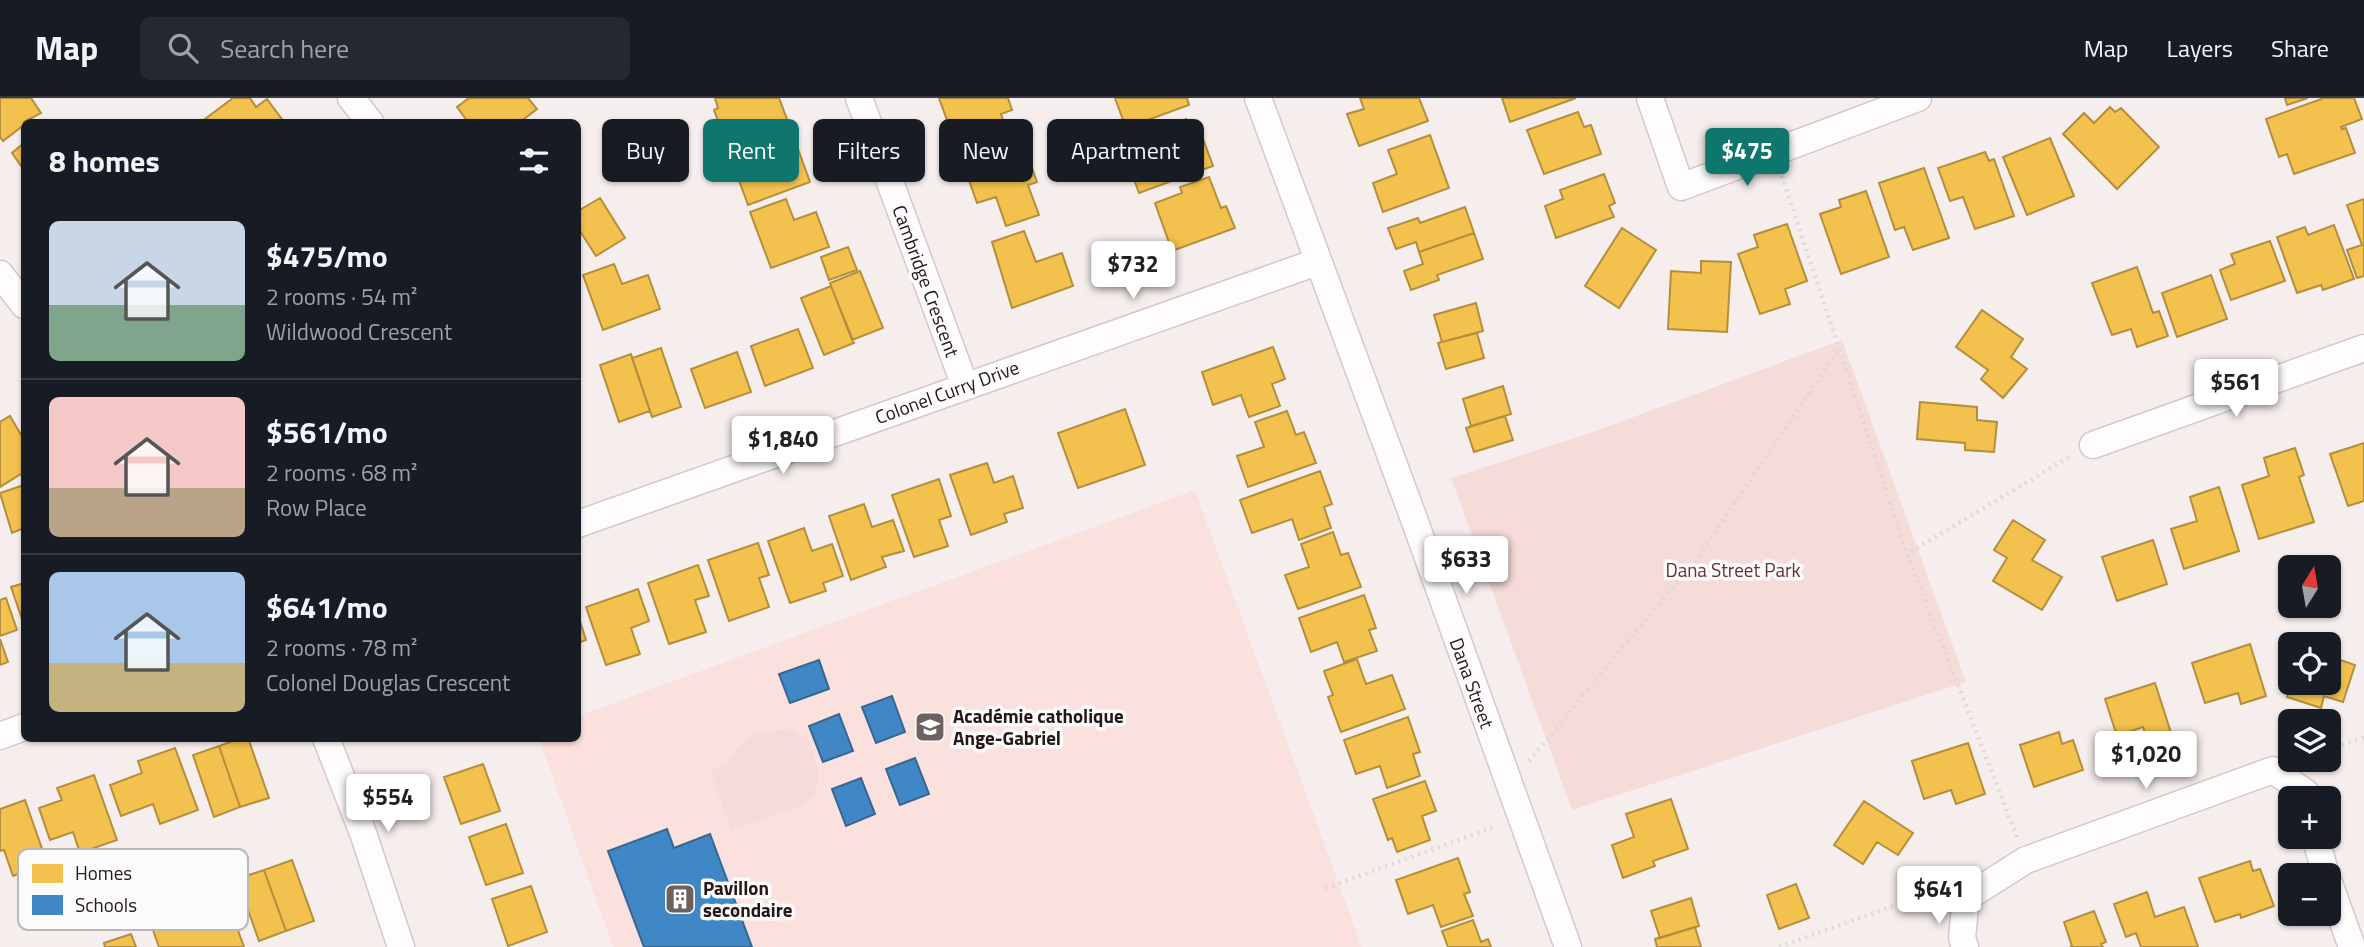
<!DOCTYPE html>
<html lang="en">
<head>
<meta charset="utf-8">
<style>
	:root { --surface:#171b24; --page:#242831; --text:#f1f3f6; --muted:#9ea1a6; --line:#363941; --accent:#0f766e }
	body { margin:0; font-family:"Titillium Web",sans-serif; background:var(--page); color:var(--text); height:100vh; display:flex; flex-direction:column; font-size:26px; white-space:nowrap }
	* { box-sizing:border-box; margin:0 }
	p { font-size:23px; color:var(--muted) }
	.icon { flex:none; width:38px; height:38px; fill:none; stroke:currentColor; stroke-width:2; stroke-linecap:round; stroke-linejoin:round }
	.map { position:relative; flex:1; overflow:hidden }
	.panel { position:absolute; left:21px; top:21px; width:560px; height:623px; display:flex; flex-direction:column; background:var(--surface); border-radius:10px; box-shadow:0 2px 5px #0004 }
	.panel>* { flex:none }
	.guide { position:absolute; left:602px; top:21px; width:665px; height:63px; display:flex; gap:14px }
	.needle { width:46px; rotate:11deg }
	.fabs { position:absolute; left:2278px; top:457px; display:grid; gap:14px }
	.fabs a { display:grid; place-items:center; width:63px; height:63px; border-radius:10px; background:var(--surface); box-shadow:0 2px 5px #0004; font-size:35px }
	.price { position:absolute; translate:-50% -60px; padding:0 16px; border-radius:7px; background:#fff; color:#222; font-size:23px; line-height:46px; filter:drop-shadow(0 2px 4px #0008) }
	.price::after { content:''; position:absolute; left:50%; top:42px; width:21px; height:16px; margin-left:-10px; background:inherit; clip-path:polygon(0 0,100% 0,50% 100%) }
	.price.on { background:var(--accent); color:#fff }
	ul { padding:0; list-style:none }
	li { display:flex; align-items:center; gap:21px; height:175px; padding:0 28px }
	li+li { border-top:2px solid var(--line) }
	li span { display:grid; place-items:center; flex:none; width:196px; height:140px; border-radius:10px; color:#555 }
	li>.icon { margin-inline-start:auto }
	span .icon { width:84px; height:84px; fill:#fffc; stroke-width:1 }
	li b { font-size:30px }
	h2 { display:flex; justify-content:space-between; align-items:center; height:84px; padding:0 28px; font-size:30px }
	.chip { padding:0 24px; border-radius:10px; background:var(--surface); box-shadow:0 2px 5px #0004; font-size:24px; line-height:63px }
	.chip.on { background:var(--accent); color:#fff }
	header { display:flex; align-items:center; gap:42px; box-sizing:border-box; height:98px; padding:0 35px; background:var(--surface); border-bottom:2px solid var(--line) }
	header strong { font-size:33px }
	nav { display:flex; gap:38px; margin-inline-start:auto; font-size:24px }
	.search { width:490px; height:63px; background:var(--page); display:flex; align-items:center; gap:18px; box-sizing:border-box; padding:0 24px; border-radius:10px; color:var(--muted); font-size:26px }
	.map>svg:first-child { display:block }
</style>
</head>
<body>
<header>
<strong>Map</strong>
<div class="search"><svg class="icon" aria-label="search" viewBox="0 0 24 24"><circle cx="10" cy="10" r="6"/><path d="M15 15l6 6"/></svg>Search here</div>
<nav><a>Map</a><a>Layers</a><a>Share</a></nav>
</header>
<div class="map">
<svg width="2364" height="849" viewBox="0 0 2364 849">
	<rect width="100%" height="100%" fill="#f6eeec"/>
	<path fill="#fae1de" d="M 1195,392 L 1362,849 L 613,849 L 539,641 L 578,640 L 578,618 Z"/>
	<path fill="#f5dcd9" d="M 1842,242 L 1966,584 L 1572,712 L 1451,380 L 1590,335 Z
		M 793,631 L 808,641 L 819,674 L 816,697 L 803,707 L 731,732 L 710,673 L 727,666 C 744,633 759,634 793,631 Z"/>
	<path fill="#f2c14e" stroke="#b48e3d" stroke-width="2" d="M 0,0 L 31,0 L 41,15 L 24,24 L 24,27 L 3,43 L 0,39 Z
		M 233,0 L 250,0 L 256,9 L 267,1 L 284,24 L 207,24 L 205,21 Z
		M 469,0 L 528,0 L 537,11 L 520,24 L 468,24 L 457,9 Z
		M 715,0 L 779,0 L 788,24 L 727,47 L 714,12 L 718,10 Z
		M 939,0 L 1008,0 L 1012,12 L 1001,16 L 1011,44 L 979,56 L 969,27 L 951,33 Z
		M 1115,0 L 1187,0 L 1189,7 L 1126,30 Z
		M 1360,0 L 1419,0 L 1428,23 L 1359,48 L 1347,16 L 1364,11 Z
		M 1502,0 L 1576,0 L 1510,24 Z
		M 2285,0 L 2308,0 L 2287,7 Z
		M 2324,0 L 2354,0 L 2362,21 L 2341,29 L 2342,31 L 2346,30 L 2355,55 L 2294,76 L 2287,56 L 2279,59 L 2266,21 Z
		M 2110,9 L 2115,14 L 2121,10 L 2159,49 L 2117,91 L 2063,36 L 2084,15 L 2094,25 Z
		M 1578,14 L 1584,29 L 1591,27 L 1601,56 L 1544,76 L 1527,32 Z
		M 1186,21 L 1195,43 L 1203,41 L 1213,68 L 1139,95 L 1121,45 Z
		M 1430,37 L 1449,90 L 1383,114 L 1373,85 L 1397,76 L 1388,52 Z
		M 765,38 L 773,60 L 798,51 L 810,84 L 748,107 L 736,74 L 742,71 L 734,50 Z
		M 2050,40 L 2074,98 L 2027,117 L 2003,59 Z
		M 24,45 L 24,72 L 12,55 Z
		M 1025,50 L 1037,84 L 1028,87 L 1039,117 L 1006,128 L 996,99 L 977,105 L 965,71 Z
		M 1985,54 L 1989,63 L 1994,61 L 2014,118 L 1975,131 L 1963,99 L 1950,103 L 1938,70 Z
		M 1924,70 L 1949,140 L 1913,152 L 1904,129 L 1895,132 L 1879,85 Z
		M 1604,76 L 1615,105 L 1609,108 L 1614,119 L 1556,140 L 1545,108 L 1563,101 L 1560,92 Z
		M 1209,79 L 1221,110 L 1226,108 L 1235,130 L 1172,153 L 1155,105 L 1182,95 L 1180,89 Z
		M 1866,93 L 1889,159 L 1841,176 L 1820,116 L 1841,109 L 1839,102 Z
		M 600,100 L 625,140 L 596,158 L 578,130 L 578,113 Z
		M 786,101 L 794,122 L 816,114 L 829,149 L 771,170 L 750,114 Z
		M 2364,101 L 2364,178 L 2357,180 L 2347,152 L 2362,147 L 2347,107 Z
		M 1465,109 L 1474,135 L 1419,154 L 1416,144 L 1396,151 L 1388,130 L 1418,120 L 1420,125 Z
		M 1787,126 L 1807,183 L 1785,191 L 1790,206 L 1760,216 L 1738,156 L 1758,149 L 1754,137 Z
		M 2334,127 L 2354,181 L 2323,192 L 2321,187 L 2297,195 L 2277,139 L 2305,129 L 2308,137 Z
		M 1622,130 L 1656,152 L 1619,210 L 1585,188 Z
		M 1024,133 L 1036,164 L 1062,155 L 1073,188 L 1012,210 L 992,144 Z
		M 1474,135 L 1483,161 L 1437,177 L 1439,182 L 1411,192 L 1404,173 L 1423,166 L 1419,154 Z
		M 2270,143 L 2285,183 L 2231,202 L 2220,172 L 2235,166 L 2231,156 Z
		M 848,149 L 857,172 L 829,182 L 821,159 Z
		M 1701,163 L 1731,164 L 1727,234 L 1668,231 L 1671,173 L 1701,175 Z
		M 614,166 L 622,186 L 648,177 L 660,211 L 603,232 L 583,177 Z
		M 2137,169 L 2153,215 L 2159,213 L 2168,238 L 2137,249 L 2131,231 L 2112,237 L 2092,185 Z
		M 860,173 L 883,230 L 852,242 L 830,185 Z
		M 2211,177 L 2227,221 L 2177,239 L 2162,195 Z
		M 831,188 L 854,245 L 824,257 L 801,200 Z
		M 1476,205 L 1483,233 L 1442,244 L 1434,217 Z
		M 1982,212 L 2023,241 L 2011,259 L 2027,271 L 2003,300 L 1981,281 L 1988,272 L 1956,249 Z
		M 798,231 L 813,270 L 765,288 L 751,248 Z
		M 1477,235 L 1484,260 L 1446,271 L 1438,245 Z
		M 1273,249 L 1285,281 L 1272,286 L 1280,308 L 1249,319 L 1241,297 L 1213,307 L 1202,274 Z
		M 661,250 L 681,309 L 652,319 L 632,260 Z
		M 737,254 L 751,294 L 705,310 L 691,271 Z
		M 631,256 L 650,313 L 619,324 L 600,267 Z
		M 1503,288 L 1511,316 L 1471,328 L 1463,301 Z
		M 1920,304 L 1977,309 L 1977,322 L 1997,324 L 1994,354 L 1965,352 L 1965,345 L 1917,341 Z
		M 1125,311 L 1145,367 L 1078,390 L 1058,335 Z
		M 1287,313 L 1296,337 L 1304,334 L 1316,365 L 1248,389 L 1237,358 L 1264,349 L 1255,324 Z
		M 10,318 L 24,342 L 24,374 L 0,389 L 0,324 Z
		M 1505,318 L 1513,342 L 1474,354 L 1466,330 Z
		M 2364,345 L 2364,403 L 2348,408 L 2330,356 Z
		M 2295,350 L 2304,377 L 2299,379 L 2314,424 L 2259,441 L 2242,387 L 2269,378 L 2264,360 Z
		M 987,365 L 994,385 L 1013,378 L 1023,410 L 1004,416 L 1007,424 L 971,437 L 950,377 Z
		M 1320,373 L 1332,406 L 1324,409 L 1331,430 L 1299,442 L 1292,421 L 1252,435 L 1240,402 Z
		M 939,381 L 951,418 L 939,422 L 948,448 L 914,459 L 892,397 Z
		M 24,387 L 24,430 L 12,435 L 0,395 Z
		M 2219,389 L 2239,453 L 2184,471 L 2171,431 L 2197,423 L 2190,399 Z
		M 864,406 L 872,429 L 893,422 L 904,453 L 882,459 L 886,469 L 851,482 L 829,418 Z
		M 2013,422 L 2045,442 L 2032,462 L 2062,479 L 2042,512 L 1993,483 L 2007,460 L 1994,452 Z
		M 804,430 L 812,453 L 832,446 L 843,478 L 823,485 L 826,493 L 790,505 L 768,443 Z
		M 1333,434 L 1341,457 L 1348,455 L 1361,489 L 1298,511 L 1285,477 L 1309,469 L 1301,446 Z
		M 2153,442 L 2167,486 L 2117,503 L 2102,459 Z
		M 758,445 L 769,477 L 759,480 L 769,509 L 729,523 L 708,462 Z
		M 698,467 L 709,498 L 695,502 L 706,534 L 669,546 L 648,485 Z
		M 24,485 L 24,527 L 11,489 Z
		M 638,491 L 649,523 L 631,530 L 640,556 L 606,567 L 586,509 Z
		M 1364,497 L 1376,530 L 1369,532 L 1377,553 L 1344,564 L 1337,544 L 1311,554 L 1299,520 Z
		M 6,500 L 17,532 L 0,538 L 0,502 Z
		M 578,517 L 586,542 L 578,545 Z
		M 0,541 L 8,564 L 0,567 Z
		M 2250,546 L 2266,598 L 2241,606 L 2238,595 L 2205,605 L 2192,565 Z
		M 2329,558 L 2355,567 L 2343,604 L 2324,598 L 2321,610 L 2287,599 L 2292,584 L 2329,584 Z
		M 1357,561 L 1366,586 L 1392,577 L 1405,611 L 1341,634 L 1328,599 L 1333,597 L 1324,573 Z
		M 2155,585 L 2173,641 L 2150,649 L 2143,629 L 2117,638 L 2105,601 Z
		M 1408,619 L 1420,654 L 1413,656 L 1420,678 L 1387,690 L 1380,668 L 1356,676 L 1344,642 Z
		M 2059,634 L 2062,646 L 2073,642 L 2083,672 L 2034,689 L 2020,647 Z
		M 241,640 L 248,640 L 269,700 L 240,709 L 219,648 Z
		M 1968,645 L 1985,696 L 1956,706 L 1951,692 L 1924,701 L 1912,663 Z
		M 219,648 L 240,709 L 214,719 L 193,657 Z
		M 175,650 L 198,712 L 160,726 L 153,706 L 121,718 L 110,687 L 142,675 L 138,663 Z
		M 483,666 L 500,713 L 461,726 L 444,679 Z
		M 94,677 L 117,742 L 80,755 L 73,734 L 50,742 L 39,710 L 62,702 L 57,690 Z
		M 1425,683 L 1436,713 L 1422,718 L 1430,742 L 1397,754 L 1392,740 L 1388,742 L 1373,701 Z
		M 1671,701 L 1688,751 L 1653,763 L 1655,768 L 1623,780 L 1612,747 L 1634,739 L 1626,716 Z
		M 25,702 L 47,765 L 13,778 L 4,752 L 0,753 L 0,711 Z
		M 1864,703 L 1913,735 L 1898,757 L 1877,744 L 1863,766 L 1834,747 Z
		M 506,726 L 523,775 L 486,787 L 469,739 Z
		M 1458,760 L 1470,794 L 1464,796 L 1473,818 L 1441,829 L 1433,807 L 1408,816 L 1396,782 Z
		M 292,762 L 314,823 L 286,833 L 264,772 Z
		M 2250,763 L 2253,773 L 2260,771 L 2274,808 L 2241,820 L 2240,816 L 2215,824 L 2199,780 Z
		M 264,772 L 286,833 L 259,843 L 237,781 Z
		M 1796,786 L 1809,820 L 1779,831 L 1767,797 Z
		M 531,788 L 547,834 L 508,848 L 492,801 Z
		M 2147,794 L 2155,819 L 2184,809 L 2198,849 L 2141,849 L 2136,835 L 2126,839 L 2114,806 Z
		M 1691,800 L 1699,828 L 1660,840 L 1651,813 Z
		M 228,805 L 244,849 L 159,849 L 153,832 Z
		M 2094,813 L 2106,844 L 2101,846 L 2103,849 L 2070,849 L 2072,848 L 2064,824 Z
		M 1473,822 L 1481,844 L 1488,841 L 1491,849 L 1448,849 L 1442,833 Z
		M 1695,829 L 1701,849 L 1657,849 L 1655,841 Z
		M 131,836 L 136,849 L 105,849 L 104,845 Z"/>
	<path fill="#3f88c5" stroke="#376690" stroke-width="2" d="M 819,562 L 829,591 L 790,605 L 779,576 Z
		M 892,598 L 905,634 L 876,645 L 862,609 Z
		M 839,616 L 853,653 L 823,664 L 809,628 Z
		M 915,660 L 929,696 L 900,707 L 886,671 Z
		M 861,680 L 875,716 L 846,728 L 832,691 Z
		M 667,731 L 674,750 L 710,736 L 752,849 L 644,849 L 608,753 Z"/>
	<g fill="none" stroke-linecap="round" stroke-linejoin="round">
		<g stroke="#d4c9c8" stroke-width="29">
			<path id="street" d="M 351,0 L 370,24
				M 859,0 L 965,288
				M 1258,0 L 1414,421 L 1568,849
				M 1650,0 L 1681,89 L 1918,0
				M 0,176 L 24,207
				M 2093,347 L 2364,250
				M 578,426 L 1317,164
				M 0,638 L 24,629
				M 326,640 L 363,735 L 401,849
				M 2315,738 L 2326,777
				M 2329,785 L 2352,849
				M 1965,849 L 1962,839 L 1966,800 L 2026,762 L 2273,672 L 2306,695 L 2307,700"/>
		</g>
		<path stroke="#dcd9d8" stroke-width="4.5" stroke-dasharray="2 5" stroke-linecap="butt" d="M 1782,78 L 1907,456
			M 2329,652 L 2364,639
			M 1529,663 L 1704,451 L 1839,250
			M 2017,739 L 1907,456 L 2069,359
			M 1326,790 L 1497,728
			M 1779,849 L 1904,804 L 1938,802"/>
		<use href="#street" stroke="#fefcfc" stroke-width="26"/>
	</g>
	<defs>
		<g id="school-square" transform="scale(1.575)"><rect x="-9" y="-9" width="18" height="18" rx="4" fill="#6e6260" stroke="#fbfbfb"/><path d="M0-5L7-2L0 1L-7-2ZM-4 1L0 2.5L4 1V4Q0 6-4 4Z" fill="#fff"/></g>
		<g id="building-square" transform="scale(1.575)"><rect x="-9" y="-9" width="18" height="18" rx="4" fill="#6e6260" stroke="#fbfbfb"/><path d="M-4-6H4V6H1V3H-1V6H-4ZM-2.5-4.3h1.7v1.8h-1.7ZM.8-4.3h1.7v1.8H.8ZM-2.5-1h1.7V.8h-1.7ZM.8-1h1.7V.8H.8Z" fill="#fff"/></g>
	</defs>
	<g fill-rule="evenodd">
		<use href="#school-square" x="930" y="629"/>
		<use href="#building-square" x="680" y="801"/>
	</g>
	<g text-anchor="middle" stroke-width="7" stroke-linejoin="round" paint-order="stroke">
		<g font-size="19" fill="#241715" stroke="#fbfbfb">
			<text transform="translate(926 183) rotate(70)" y="7">Cambridge Crescent</text>
			<text transform="translate(947 294) rotate(-20)" y="7">Colonel Curry Drive</text>
			<text transform="translate(1472 585) rotate(70)" y="7">Dana Street</text>
		</g>
		<g font-size="19" fill="#66302b" stroke="#fbfbfb">
			<text x="1733" y="479">Dana Street Park</text>
		</g>
		<g font-size="19" font-weight="bold" fill="#241715" stroke="#fbfbfb" text-anchor="start">
			<text x="953" y="625">Académie catholique<tspan x="953" dy="22">Ange-Gabriel</tspan></text>
			<text x="703" y="797">Pavillon<tspan x="703" dy="22">secondaire</tspan></text>
		</g>
	</g>
	<rect x="18" y="751" width="230" height="81" rx="10" fill="#fbfbfb" stroke="#bab7b6" stroke-width="2"/>
	<rect x="32" y="766" width="31" height="19" fill="#f2c14e"/>
	<rect x="32" y="797" width="31" height="20" fill="#3f88c5"/>
	<g font-size="19" fill="#241715">
		<text x="75" y="782">Homes</text>
		<text x="75" y="814">Schools</text>
	</g>
</svg>
<div class="fabs">
<a><svg class="needle" viewBox="-14 -14 28 28"><path d="M0-13l5 13h-10z" fill="#e53935"/><path d="M0 13l5-13h-10z" fill="#9ea1a6"/></svg></a>
<a><svg class="icon" aria-label="locate" viewBox="0 0 24 24"><circle cx="12" cy="12" r="6"/><path d="M12 2v4M12 18v4M2 12h4M18 12h4"/></svg></a>
<a><svg class="icon" aria-label="layers" viewBox="0 0 24 24"><path d="M12 4l9 5-9 5-9-5zM3 14l9 5 9-5"/></svg></a>
<a>+</a>
<a>−</a>
</div>
<b class="price on" style="left:1747px;top:90px">$475</b>
<b class="price" style="left:1133px;top:203px">$732</b>
<b class="price" style="left:2236px;top:321px">$561</b>
<b class="price" style="left:783px;top:378px">$1,840</b>
<b class="price" style="left:1466px;top:498px">$633</b>
<b class="price" style="left:2146px;top:693px">$1,020</b>
<b class="price" style="left:388px;top:736px">$554</b>
<b class="price" style="left:1939px;top:828px">$641</b>
<div class="guide">
<a class="chip">Buy</a>
<a class="chip on">Rent</a>
<a class="chip">Filters</a>
<a class="chip">New</a>
<a class="chip">Apartment</a>
</div>
<section class="panel">
<h2>8 homes<svg class="icon" aria-label="filters" viewBox="0 0 24 24"><path d="M4 7h16M4 17h16"/><circle cx="9" cy="7" r="2"/><circle cx="15" cy="17" r="2"/></svg></h2>
<ul>
<li><span style="background:linear-gradient(#c9d6e8 60%,#7fa58c 0)"><svg class="icon" aria-label="home" viewBox="0 0 24 24"><path d="M3 11l9-7 9 7M6 9v11h12V9"/></svg></span><div><b>$475/mo</b><p>2 rooms · 54 m²</p><p>Wildwood Crescent</p></div></li>
<li><span style="background:linear-gradient(#f6c9c9 65%,#b9a48a 0)"><svg class="icon" aria-label="home" viewBox="0 0 24 24"><path d="M3 11l9-7 9 7M6 9v11h12V9"/></svg></span><div><b>$561/mo</b><p>2 rooms · 68 m²</p><p>Row Place</p></div></li>
<li><span style="background:linear-gradient(#a9c7e8 65%,#c2b280 0)"><svg class="icon" aria-label="home" viewBox="0 0 24 24"><path d="M3 11l9-7 9 7M6 9v11h12V9"/></svg></span><div><b>$641/mo</b><p>2 rooms · 78 m²</p><p>Colonel Douglas Crescent</p></div></li>
</ul>
</section>
</div>
</body>
</html>
